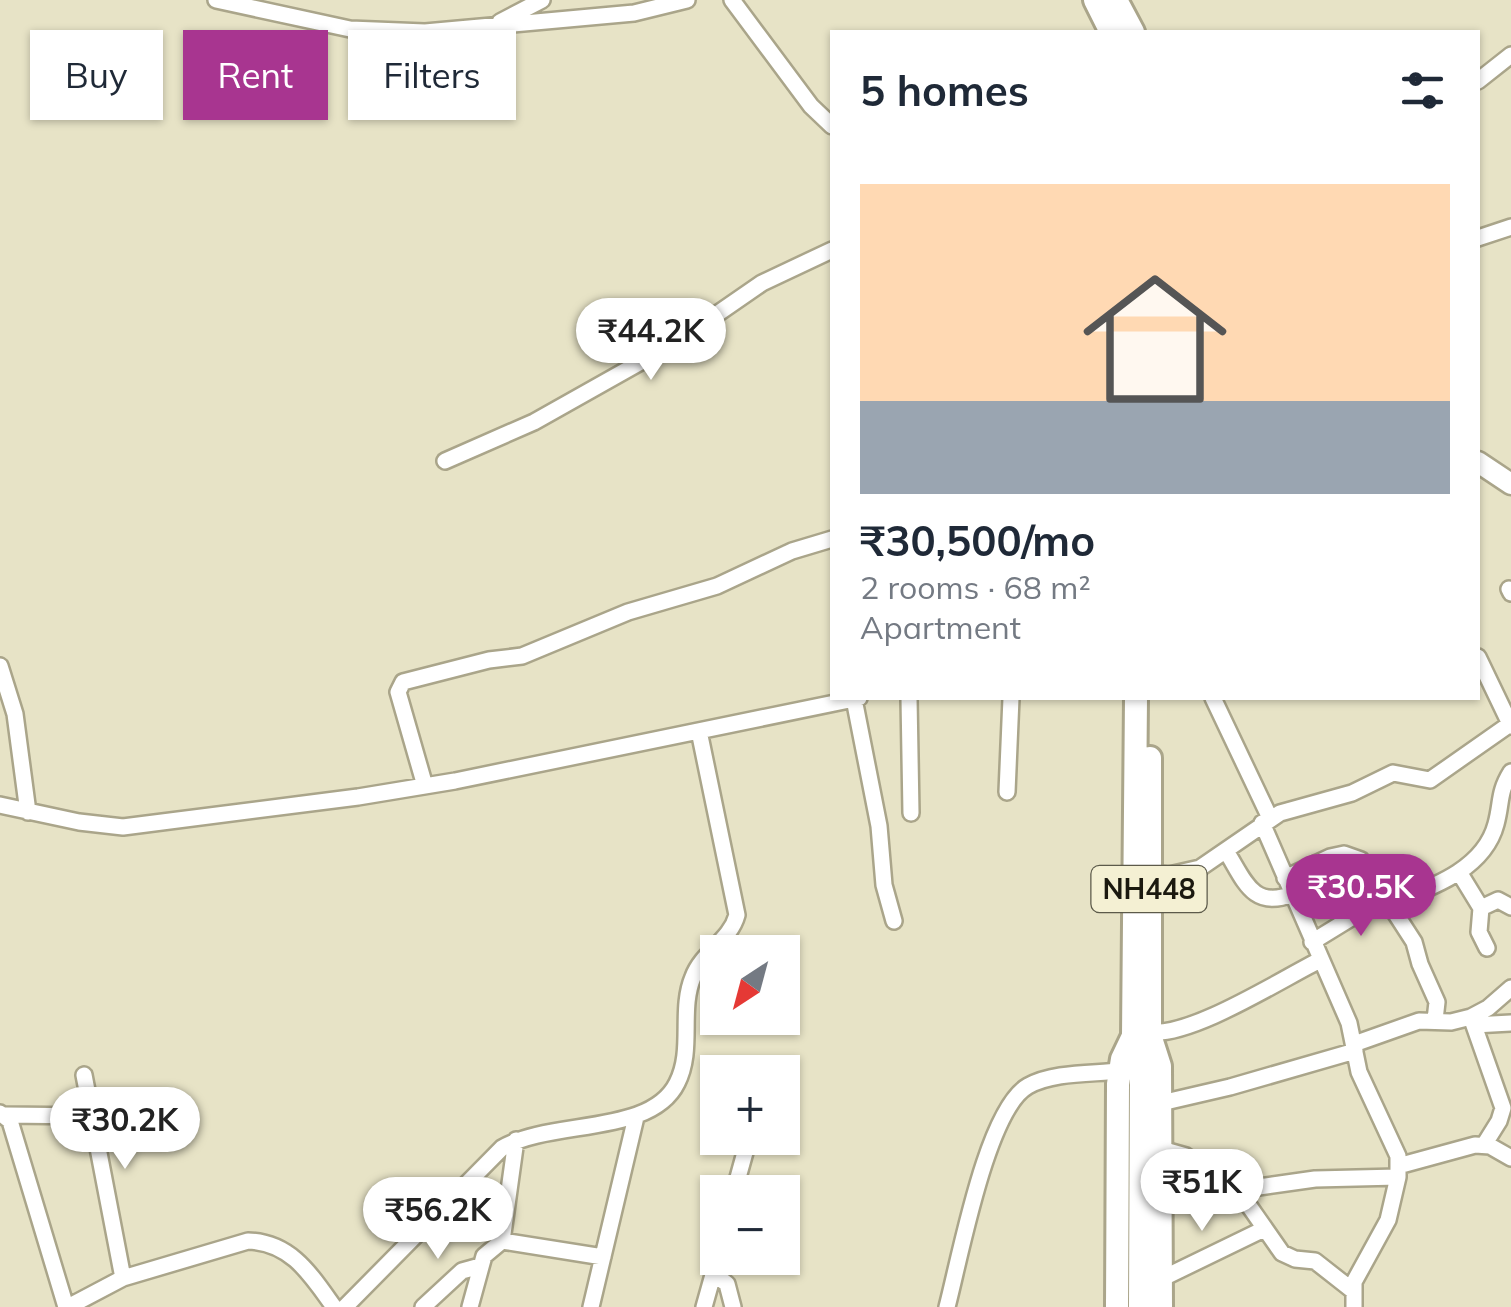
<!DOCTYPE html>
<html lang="en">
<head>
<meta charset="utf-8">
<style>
	:root { --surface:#fff; --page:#f6f6f7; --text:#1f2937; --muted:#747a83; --line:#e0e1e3; --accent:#a83590 }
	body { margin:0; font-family:Mulish,sans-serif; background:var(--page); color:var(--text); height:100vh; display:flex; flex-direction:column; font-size:38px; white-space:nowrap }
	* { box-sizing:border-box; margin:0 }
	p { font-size:32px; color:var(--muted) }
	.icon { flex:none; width:55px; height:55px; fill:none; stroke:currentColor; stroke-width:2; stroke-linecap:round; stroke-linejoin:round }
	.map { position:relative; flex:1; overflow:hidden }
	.sheet { position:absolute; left:830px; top:30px; width:650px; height:670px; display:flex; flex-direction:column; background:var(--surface); border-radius:0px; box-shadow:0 2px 8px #0004 }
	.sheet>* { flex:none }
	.hud { position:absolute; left:30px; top:30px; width:650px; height:90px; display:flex; gap:20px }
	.needle { width:65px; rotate:216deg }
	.tools { position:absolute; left:700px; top:935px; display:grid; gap:20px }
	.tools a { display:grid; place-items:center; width:100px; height:100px; border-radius:0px; background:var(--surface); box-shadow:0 2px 8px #0004; font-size:50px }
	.price { position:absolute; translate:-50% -85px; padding:0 22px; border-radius:35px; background:#fff; color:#222; font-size:32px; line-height:65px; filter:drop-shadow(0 2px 5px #0008) }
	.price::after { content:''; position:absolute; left:50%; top:60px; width:30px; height:22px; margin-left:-15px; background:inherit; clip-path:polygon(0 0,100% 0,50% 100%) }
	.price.on { background:var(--accent); color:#fff }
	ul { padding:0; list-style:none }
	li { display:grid; align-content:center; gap:20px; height:530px; padding:0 30px }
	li+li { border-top:2px solid var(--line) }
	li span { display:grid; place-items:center; height:310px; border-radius:0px; color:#555 }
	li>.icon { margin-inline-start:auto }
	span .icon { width:180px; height:180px; fill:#fffc; stroke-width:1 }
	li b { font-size:42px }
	h2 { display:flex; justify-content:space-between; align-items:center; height:120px; padding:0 30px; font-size:42px }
	.chip { padding:0 35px; border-radius:0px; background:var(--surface); box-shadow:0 2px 8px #0004; font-size:35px; line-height:90px }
	.chip.on { background:var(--accent); color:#fff }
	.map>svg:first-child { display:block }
</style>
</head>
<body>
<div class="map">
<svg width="1511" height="1307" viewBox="0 0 1511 1307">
	<rect width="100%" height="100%" fill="#e7e3c6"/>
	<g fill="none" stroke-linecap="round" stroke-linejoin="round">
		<g stroke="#aaa58a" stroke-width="20">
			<path id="minor" d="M 216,0 L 350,29 L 425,32 L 634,13 L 687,0
				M 732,0 L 811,106 L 832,126
				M 500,22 L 542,0
				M 1478,81 L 1511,55
				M 1478,238 L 1511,227
				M 445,461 L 534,422 L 678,341 L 762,283 L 832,250
				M 1509,589 L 1511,593
				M 1478,657 L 1511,726
				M 0,666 L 15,714 L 28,812
				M 909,698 L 911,813
				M 1213,698 L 1270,818
				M 854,699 L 879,826 L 884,885 L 894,921
				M 425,786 L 398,692 L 403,682 L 489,660 L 522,656 L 628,612 L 717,586 L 792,551 L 832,539
				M 1007,792 L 1011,698
				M 0,805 L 79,822 L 123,827 L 358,797 L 455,781 L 859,698
				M 1262,823 L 1349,1023 L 1359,1072 L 1398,1156 L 1398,1177 L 1388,1220 L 1354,1282 L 1354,1307
				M 1226,851 C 1244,879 1252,910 1292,894
				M 1459,872 L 1481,908 L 1479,932 L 1487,948
				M 1149,873 L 1169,875 L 1200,868 L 1280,813 L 1352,793 L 1393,773 L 1430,780 L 1510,724
				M 1285,878 L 1330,857 L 1344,854 L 1361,860 L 1414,942 L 1420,964 L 1437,1002 L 1435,1020
				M 1392,903 C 1430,888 1484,870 1496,824 C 1502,802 1498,793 1511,772
				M 1481,908 L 1498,900 L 1511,907
				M 1312,942 L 1387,896
				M 1471,1017 L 1503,1108 L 1499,1121 L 1484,1145
				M 1474,1025 L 1511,1023
				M 1150,1032 C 1191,1037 1280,980 1320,960
				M 1354,1044 L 1419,1021 L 1451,1022 L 1471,1017 L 1488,1008 L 1511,988
				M 84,1075 L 123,1278
				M 1161,1103 L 1230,1087 L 1355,1051
				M 0,1113 L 10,1121 L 66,1307
				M 5,1115 L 92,1116
				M 1161,1149 L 1186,1156 L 1238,1190 L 1282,1253 L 1295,1259 L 1315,1261 L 1352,1290
				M 1398,1166 L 1475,1145 L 1490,1146 L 1511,1158
				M 1238,1190 L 1315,1179 L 1398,1177
				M 734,1192 L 749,1138
				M 502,1241 L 516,1140
				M 713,1273 L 727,1284 L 733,1307
				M 1161,1279 L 1264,1229
				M 68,1307 L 123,1278 L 248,1241 C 291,1242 311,1275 334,1307
				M 345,1307 L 502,1148 C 552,1119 651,1136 677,1083 C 694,1050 679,1010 693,977 C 702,952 730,941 737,915 L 699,731
				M 423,1307 L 462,1271 L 480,1266
				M 470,1307 L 484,1256 L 502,1241 L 603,1257
				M 591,1307 L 636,1117
				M 704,1307 L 718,1257
				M 947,1307 C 960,1258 987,1109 1028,1086 C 1053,1072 1091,1074 1119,1071"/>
		</g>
		<g stroke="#aaa58a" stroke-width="25">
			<path id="major" d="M 1478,462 L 1511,484"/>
		</g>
		<g stroke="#aaa58a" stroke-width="28">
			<path id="highway" d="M 1095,0 L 1111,32
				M 1116,0 L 1133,32
				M 1136,698 L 1133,1036 L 1141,1079 L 1140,1307
				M 1151,1038 L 1160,1066 L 1161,1307
				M 1143,1065 L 1150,1035 L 1150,758
				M 1117,1307 L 1118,1084 L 1122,1059 L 1133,1036"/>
		</g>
		<use href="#minor" stroke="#fff" stroke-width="15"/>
		<use href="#major" stroke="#fff" stroke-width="20"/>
		<use href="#highway" stroke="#fff" stroke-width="22"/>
	</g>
	<g text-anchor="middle" stroke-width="9" stroke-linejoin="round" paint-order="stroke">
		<rect fill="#f4f0d3" stroke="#5c5a4a" stroke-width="2.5" x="1091.5" y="866" width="115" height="46" rx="8"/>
		<g font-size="28" font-weight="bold" fill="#1b190f">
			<text x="1149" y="899">NH448</text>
		</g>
	</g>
</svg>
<div class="tools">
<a><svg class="needle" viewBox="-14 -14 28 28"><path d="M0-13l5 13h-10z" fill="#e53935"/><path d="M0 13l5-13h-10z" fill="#747a83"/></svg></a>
<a>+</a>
<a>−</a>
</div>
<b class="price" style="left:651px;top:383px">₹44.2K</b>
<b class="price on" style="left:1361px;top:939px">₹30.5K</b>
<b class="price" style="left:125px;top:1172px">₹30.2K</b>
<b class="price" style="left:1202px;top:1234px">₹51K</b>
<b class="price" style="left:438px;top:1262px">₹56.2K</b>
<div class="hud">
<a class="chip">Buy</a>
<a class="chip on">Rent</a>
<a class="chip">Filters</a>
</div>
<section class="sheet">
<h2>5 homes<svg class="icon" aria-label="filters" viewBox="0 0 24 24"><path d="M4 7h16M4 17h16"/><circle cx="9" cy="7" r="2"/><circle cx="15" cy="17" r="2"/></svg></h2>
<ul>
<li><span style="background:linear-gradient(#ffd9b3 70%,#9aa5b1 0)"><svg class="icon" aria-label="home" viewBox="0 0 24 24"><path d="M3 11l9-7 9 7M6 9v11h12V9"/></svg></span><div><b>₹30,500/mo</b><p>2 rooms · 68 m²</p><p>Apartment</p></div></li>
</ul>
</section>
</div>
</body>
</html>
